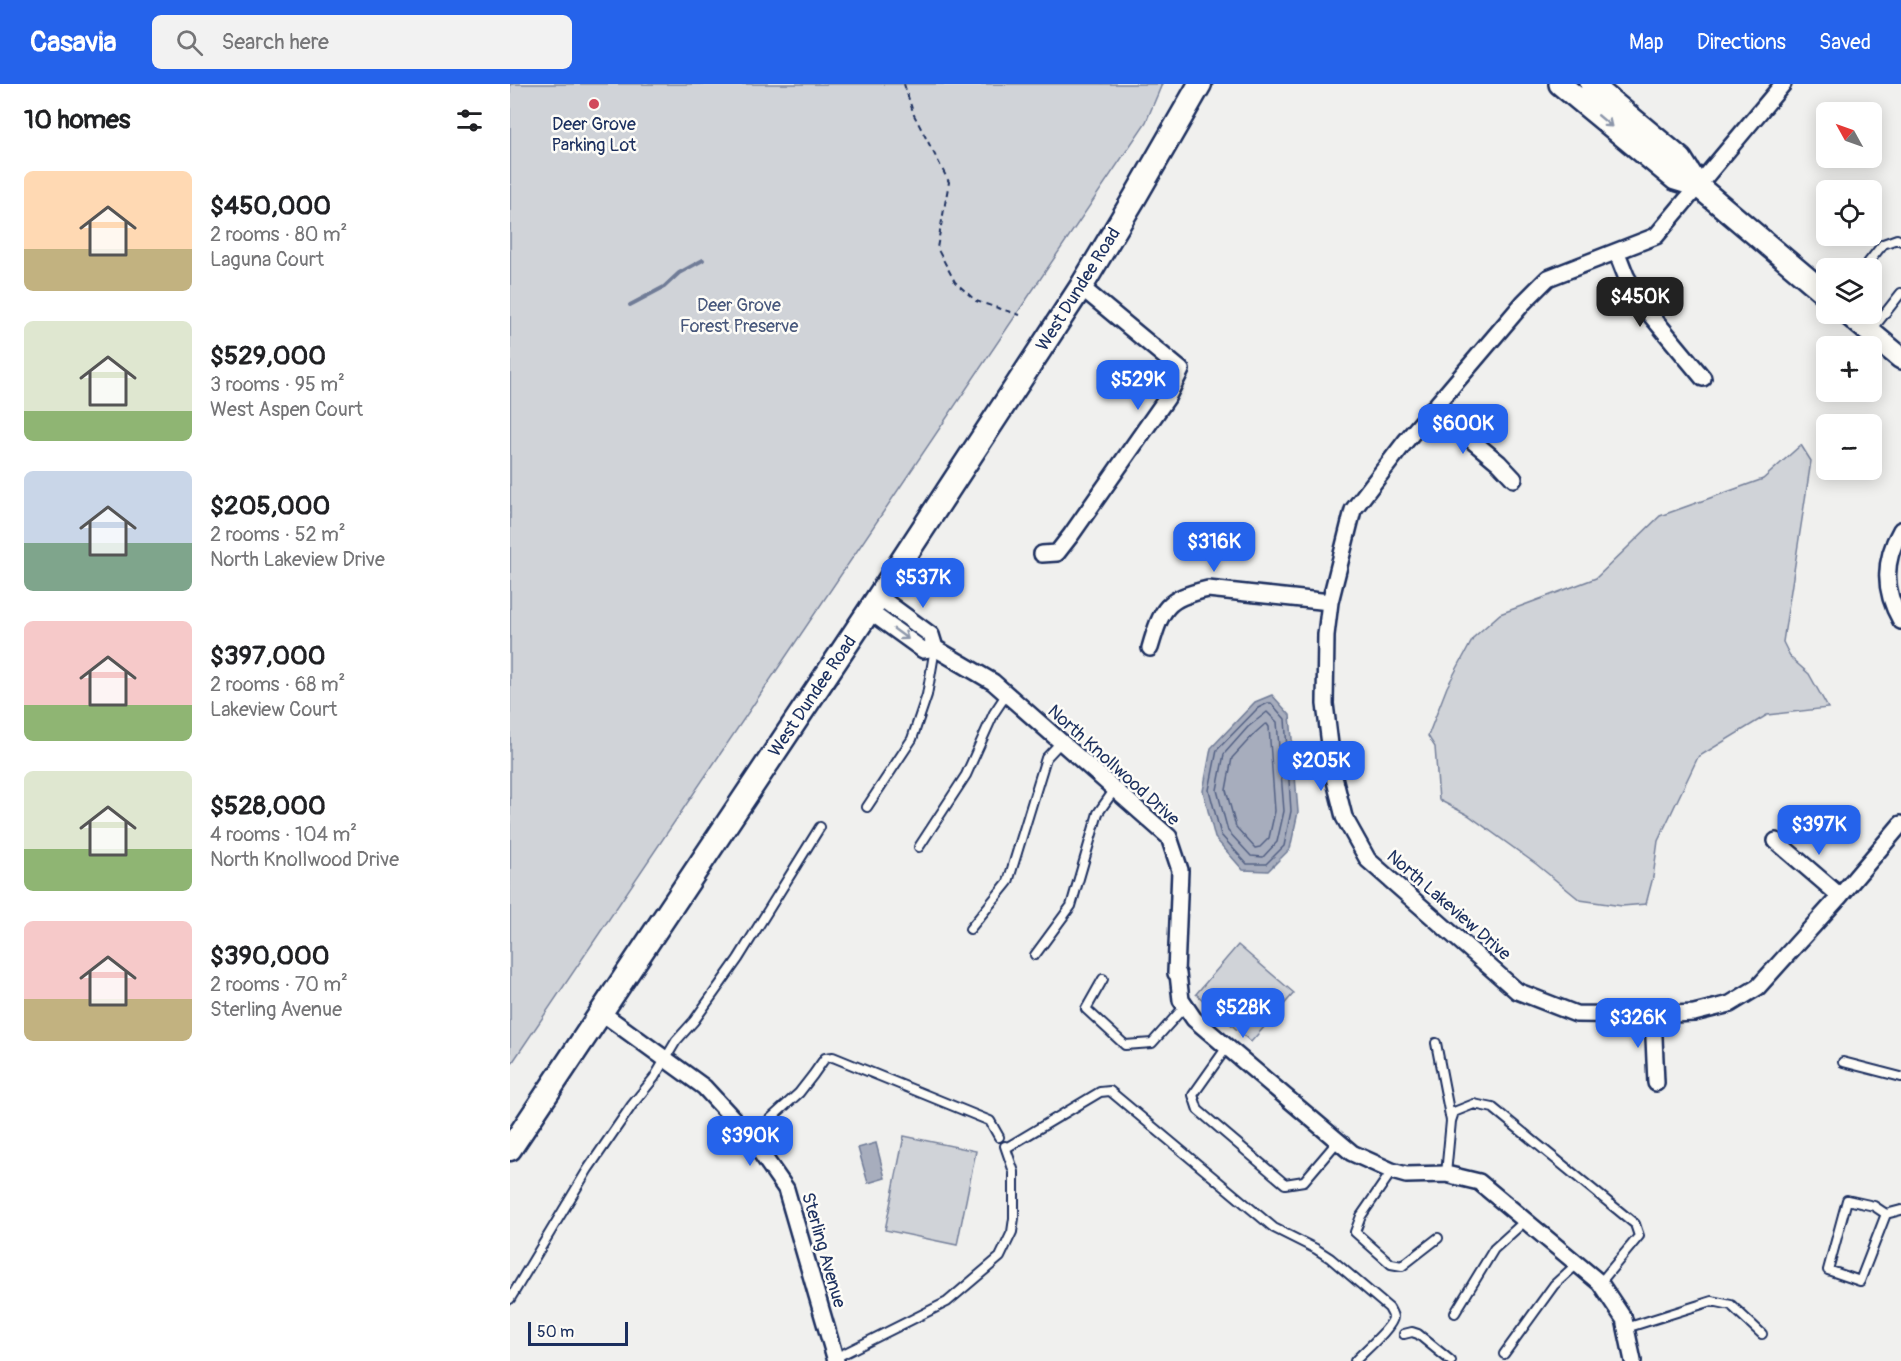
<!DOCTYPE html>
<html lang="en">
<head>
<meta charset="utf-8">
<style>
	:root { --surface:#fff; --page:#f2f2f2; --text:#202124; --muted:#757577; --accent:#2563eb }
	body { margin:0; font-family:Pangolin,sans-serif; background:var(--page); color:var(--text); height:100vh; display:flex; flex-direction:column; font-size:22px; white-space:nowrap }
	* { box-sizing:border-box; margin:0 }
	p { font-size:20px; color:var(--muted) }
	.icon { flex:none; width:33px; height:33px; fill:none; stroke:currentColor; stroke-width:2; stroke-linecap:round; stroke-linejoin:round }
	.map { position:relative; flex:1; overflow:hidden }
	.drawer { display:flex; flex-direction:column; background:var(--surface); width:510px }
	.drawer>* { flex:none }
	.needle { width:39px; rotate:310deg }
	.fabs { position:absolute; left:1306px; top:18px; display:grid; gap:12px }
	.fabs a { display:grid; place-items:center; width:66px; height:66px; border-radius:9px; background:var(--surface); box-shadow:0 3px 15px #0003; font-size:30px }
	.scale { position:absolute; left:18px; bottom:15px; width:100px; box-sizing:border-box; padding-left:6px; border:3px solid #1b2f5e; border-top:0; font-size:16px; line-height:21px; white-space:nowrap; color:#1b2f5e; -webkit-text-stroke:4px #fdfcf7; paint-order:stroke }
	.price { position:absolute; translate:-50% -51px; padding:0 14px; border-radius:12px; background:var(--accent); color:#fff; font-size:20px; line-height:39px; filter:drop-shadow(0 2px 3px #0008) }
	.price::after { content:''; position:absolute; left:50%; top:36px; width:18px; height:14px; margin-left:-9px; background:inherit; clip-path:polygon(0 0,100% 0,50% 100%) }
	.price.current { background:#222; color:#fff }
	ul { padding:0; list-style:none }
	li { display:flex; align-items:center; gap:18px; height:150px; padding:0 24px }
	li span { display:grid; place-items:center; flex:none; width:168px; height:120px; border-radius:9px; color:#555 }
	li>.icon { margin-inline-start:auto }
	span .icon { width:72px; height:72px; fill:#fffc; stroke-width:1 }
	li b { font-size:26px }
	h2 { display:flex; justify-content:space-between; align-items:center; height:72px; padding:0 24px; font-size:26px }
	header { display:flex; align-items:center; gap:36px; box-sizing:border-box; height:84px; padding:0 30px; background:var(--accent); color:#fff }
	header strong { font-size:28px }
	nav { display:flex; gap:33px; margin-inline-start:auto; font-size:21px }
	.search { width:420px; height:54px; background:var(--page); display:flex; align-items:center; gap:15px; box-sizing:border-box; padding:0 21px; border-radius:9px; color:var(--muted); font-size:22px }
	main { display:flex; flex:1; min-height:0 }
	.map>svg:first-child { display:block }
</style>
</head>
<body>
<header>
<strong>Casavia</strong>
<div class="search"><svg class="icon" aria-label="search" viewBox="0 0 24 24"><circle cx="10" cy="10" r="6"/><path d="M15 15l6 6"/></svg>Search here</div>
<nav><a>Map</a><a>Directions</a><a>Saved</a></nav>
</header>
<main>
<section class="drawer">
<h2>10 homes<svg class="icon" aria-label="filters" viewBox="0 0 24 24"><path d="M4 7h16M4 17h16"/><circle cx="9" cy="7" r="2"/><circle cx="15" cy="17" r="2"/></svg></h2>
<ul>
<li><span style="background:linear-gradient(#ffd9b3 65%,#c2b280 0)"><svg class="icon" aria-label="home" viewBox="0 0 24 24"><path d="M3 11l9-7 9 7M6 9v11h12V9"/></svg></span><div><b>$450,000</b><p>2 rooms · 80 m²</p><p>Laguna Court</p></div></li>
<li><span style="background:linear-gradient(#dfe7d0 75%,#8fb573 0)"><svg class="icon" aria-label="home" viewBox="0 0 24 24"><path d="M3 11l9-7 9 7M6 9v11h12V9"/></svg></span><div><b>$529,000</b><p>3 rooms · 95 m²</p><p>West Aspen Court</p></div></li>
<li><span style="background:linear-gradient(#c9d6e8 60%,#7fa58c 0)"><svg class="icon" aria-label="home" viewBox="0 0 24 24"><path d="M3 11l9-7 9 7M6 9v11h12V9"/></svg></span><div><b>$205,000</b><p>2 rooms · 52 m²</p><p>North Lakeview Drive</p></div></li>
<li><span style="background:linear-gradient(#f6c9c9 70%,#8fb573 0)"><svg class="icon" aria-label="home" viewBox="0 0 24 24"><path d="M3 11l9-7 9 7M6 9v11h12V9"/></svg></span><div><b>$397,000</b><p>2 rooms · 68 m²</p><p>Lakeview Court</p></div></li>
<li><span style="background:linear-gradient(#dfe7d0 65%,#8fb573 0)"><svg class="icon" aria-label="home" viewBox="0 0 24 24"><path d="M3 11l9-7 9 7M6 9v11h12V9"/></svg></span><div><b>$528,000</b><p>4 rooms · 104 m²</p><p>North Knollwood Drive</p></div></li>
<li><span style="background:linear-gradient(#f6c9c9 65%,#c2b280 0)"><svg class="icon" aria-label="home" viewBox="0 0 24 24"><path d="M3 11l9-7 9 7M6 9v11h12V9"/></svg></span><div><b>$390,000</b><p>2 rooms · 70 m²</p><p>Sterling Avenue</p></div></li>
</ul>
</section>
<div class="map">
<svg width="1391" height="1277" viewBox="0 0 1391 1277">
	<rect width="100%" height="100%" fill="#f0f0ee"/>
	<filter id="ink" filterUnits="userSpaceOnUse"><feTurbulence type="fractalNoise" baseFrequency=".0167" numOctaves="2"/><feDisplacementMap in="SourceGraphic" scale="12" xChannelSelector="R" yChannelSelector="G"/><feConvolveMatrix kernelMatrix="1 2 1 2 8 2 1 2 1" color-interpolation-filters="sRGB"/></filter>
	<g filter="url(#ink)">
		<path fill="#d0d3d8" stroke="#76819b" stroke-width="1.5" d="M 0,0 L 652,0 L 636,38 L 0,982 Z
			M 1291,361 L 1301,377 L 1273,558 L 1281,574 L 1299,590 L 1318,624 L 1257,631 L 1188,673 L 1148,757 L 1143,793 L 1136,820 L 1112,822 L 1070,816 L 1026,780 L 958,731 L 929,716 L 925,663 L 918,652 L 937,603 L 964,553 L 990,530 L 1086,494 L 1150,432 L 1253,395 Z
			M 728,861 L 784,909 L 741,958 L 686,910 Z
			M 394,1052 L 466,1067 L 447,1161 L 375,1146 Z"/>
		<path fill="#a7adbd" stroke="#6f7b97" stroke-width="1.5" d="M 762,611 L 780,631 L 788,728 L 780,765 L 758,787 L 733,786 L 705,754 L 693,707 L 701,664 L 745,618 Z
			M 366,1059 L 375,1094 L 358,1099 L 348,1064 Z"/>
		<g fill="none" stroke-linecap="round" stroke-linejoin="round">
			<path stroke="#536184" stroke-width="1.5" d="M 758,619 L 761,619 L 775,635 L 781,727 L 774,762 L 756,780 L 737,780 L 711,751 L 699,706 L 707,666 L 748,624 Z
				M 757,628 L 767,638 L 774,727 L 767,758 L 753,773 L 741,772 L 718,747 L 707,706 L 714,670 L 738,643 Z
				M 757,640 L 759,643 L 765,727 L 759,754 L 750,763 L 745,764 L 726,743 L 716,706 L 722,674 L 745,649 L 754,641 Z"/>
			<path stroke="#6f7b97" stroke-width="4" d="M 120,221 L 154,203 L 169,189 L 193,176"/>
			<g stroke="#1b2f5e" stroke-width="12">
				<path id="service" d="M 1354,184 L 1373,160 L 1387,155 L 1391,157
					M 1361,247 L 1391,209
					M 357,723 L 402,655 L 417,611 L 425,564
					M 409,763 L 456,691 L 484,629 L 496,611
					M 460,845 L 498,798 L 536,674 L 551,658
					M 525,871 L 561,822 L 588,729 L 605,705
					M 593,895 L 576,925 L 615,961 L 642,959 L 675,922
					M 926,959 L 941,1037 L 936,1090
					M 717,963 L 683,1011 L 688,1026 L 775,1100 L 794,1097 L 828,1057
					M 1333,978 L 1391,993
					M 941,1037 L 944,1028 L 964,1020 L 983,1024 L 1125,1140 L 1129,1152 L 1090,1199
					M 240,1053 L 289,1009 L 303,991 L 315,974 L 323,973 L 480,1037 L 489,1053
					M 496,1064 L 590,1008 L 600,1007 L 764,1144 L 806,1165 L 820,1174 L 879,1224 C 880,1226 883,1231 883,1233 C 883,1243 853,1268 845,1277
					M 882,1087 L 851,1132 L 845,1148 L 881,1180 L 892,1182 L 928,1154
					M 1376,1130 L 1350,1197 L 1318,1186 L 1337,1116 L 1364,1122 L 1376,1130 L 1391,1126
					M 0,1215 L 78,1085 L 122,1021 L 144,994 L 166,957 L 184,937 L 228,875 L 310,743
					M 945,1229 L 984,1165 L 1015,1137
					M 1116,1244 L 1202,1217 L 1221,1221 L 1252,1250
					M 894,1250 L 902,1248 L 908,1250 L 941,1277
					M 994,1270 L 1044,1201 L 1067,1180
					M 325,1274 L 437,1218 L 490,1173 L 502,1148 L 504,1134 L 504,1088 L 495,1062"/>
			</g>
			<g stroke="#1b2f5e" stroke-width="20">
				<path id="minor" d="M 1273,0 L 1146,152 L 1038,194 L 1014,218 L 895,358 L 843,426 L 820,518 L 816,551 L 815,620 L 824,693 L 834,733 L 858,776 L 1007,907 L 1066,930 L 1143,931 L 1184,929 L 1220,920 L 1248,903 L 1330,812 L 1391,740
					M 1107,169 L 1116,192 L 1134,223 L 1193,294
					M 923,324 L 989,379 L 1004,395
					M 1391,446 C 1373,477 1373,506 1391,537
					M 532,470 L 547,469 L 561,451 L 657,314 L 671,286 L 571,203
					M 368,512 L 421,551 L 425,564 L 483,598 L 659,753 L 670,786 L 666,889 L 668,890 L 671,916 L 684,935 L 842,1069 L 882,1087 L 896,1091 L 936,1090 L 969,1098 L 1090,1199 L 1114,1235 L 1123,1277
					M 359,527 L 413,566 L 425,564
					M 640,564 C 652,523 656,515 698,505 L 820,518
					M 1266,757 L 1330,812
					M 92,929 L 194,1003 L 240,1053 L 276,1105 L 326,1277
					M 1143,931 L 1146,999"/>
			</g>
			<g stroke="#1b2f5e" stroke-width="26">
				<path id="secondary" d="M 1050,0 L 1165,95 L 1188,102
					M 1081,0 L 1171,75 L 1188,102 L 1317,211
					M 1338,230 L 1391,274"/>
			</g>
			<g stroke="#1b2f5e" stroke-width="27">
				<path id="primary" d="M 0,1065 L 359,527 L 571,203 L 625,113 L 690,0"/>
			</g>
			<path stroke="#1b2f5e" stroke-width="2" stroke-dasharray="6 4.5" stroke-linecap="butt" d="M 394,0 L 404,31 L 439,98 L 427,164 L 445,198 L 466,217 L 510,231"/>
			<use href="#service" stroke="#fdfcf7" stroke-width="8"/>
			<use href="#minor" stroke="#fdfcf7" stroke-width="15"/>
			<use href="#secondary" stroke="#fdfcf7" stroke-width="21"/>
			<use href="#primary" stroke="#fdfcf7" stroke-width="22"/>
		</g>
		<defs><path id="oneway-shaft" d="M-6 0H5M1.5-3L5.5 0L1.5 3" fill="none" stroke-width="1.6" stroke-linecap="round" stroke-linejoin="round" transform="scale(1.5)"/></defs>
		<g stroke="#8c96aa">
			<use href="#oneway-shaft" transform="translate(1095 37) rotate(40)"/>
			<use href="#oneway-shaft" transform="translate(391 550) rotate(36)"/>
		</g>
	</g>
	<circle fill="#d1495b" stroke="#fdfcf7" stroke-width="2" cx="84" cy="20" r="6"/>
	<g text-anchor="middle" stroke-width="5" stroke-linejoin="round" paint-order="stroke">
		<g font-size="18" fill="#1b2f5e" stroke="#fdfcf7">
			<text x="84" y="46">Deer Grove<tspan x="84" dy="21">Parking Lot</tspan></text>
		</g>
		<g font-size="18" fill="#1b2f5e" stroke="#fdfcf7">
			<text transform="translate(568 205) rotate(-58)" y="6">West Dundee Road</text>
			<text transform="translate(302 612) rotate(-56)" y="6">West Dundee Road</text>
			<text transform="translate(604 681) rotate(42)" y="6">North Knollwood Drive</text>
			<text transform="translate(939 821) rotate(41)" y="6">North Lakeview Drive</text>
			<text transform="translate(314 1166) rotate(74)" y="6">Sterling Avenue</text>
		</g>
		<g font-size="18" fill="#48587c" stroke="#fdfcf7">
			<text x="229" y="227">Deer Grove<tspan x="229" dy="21">Forest Preserve</tspan></text>
		</g>
	</g>
</svg>
<div class="fabs">
<a><svg class="needle" viewBox="-14 -14 28 28"><path d="M0-13l5 13h-10z" fill="#e53935"/><path d="M0 13l5-13h-10z" fill="#757577"/></svg></a>
<a><svg class="icon" aria-label="locate" viewBox="0 0 24 24"><circle cx="12" cy="12" r="6"/><path d="M12 2v4M12 18v4M2 12h4M18 12h4"/></svg></a>
<a><svg class="icon" aria-label="layers" viewBox="0 0 24 24"><path d="M12 4l9 5-9 5-9-5zM3 14l9 5 9-5"/></svg></a>
<a>+</a>
<a>−</a>
</div>
<div class="scale">50 m</div>
<b class="price current" style="left:1130px;top:244px">$450K</b>
<b class="price" style="left:628px;top:327px">$529K</b>
<b class="price" style="left:953px;top:371px">$600K</b>
<b class="price" style="left:704px;top:489px">$316K</b>
<b class="price" style="left:413px;top:525px">$537K</b>
<b class="price" style="left:811px;top:708px">$205K</b>
<b class="price" style="left:1309px;top:772px">$397K</b>
<b class="price" style="left:733px;top:955px">$528K</b>
<b class="price" style="left:1128px;top:965px">$326K</b>
<b class="price" style="left:240px;top:1083px">$390K</b>
</div>
</main>
</body>
</html>
